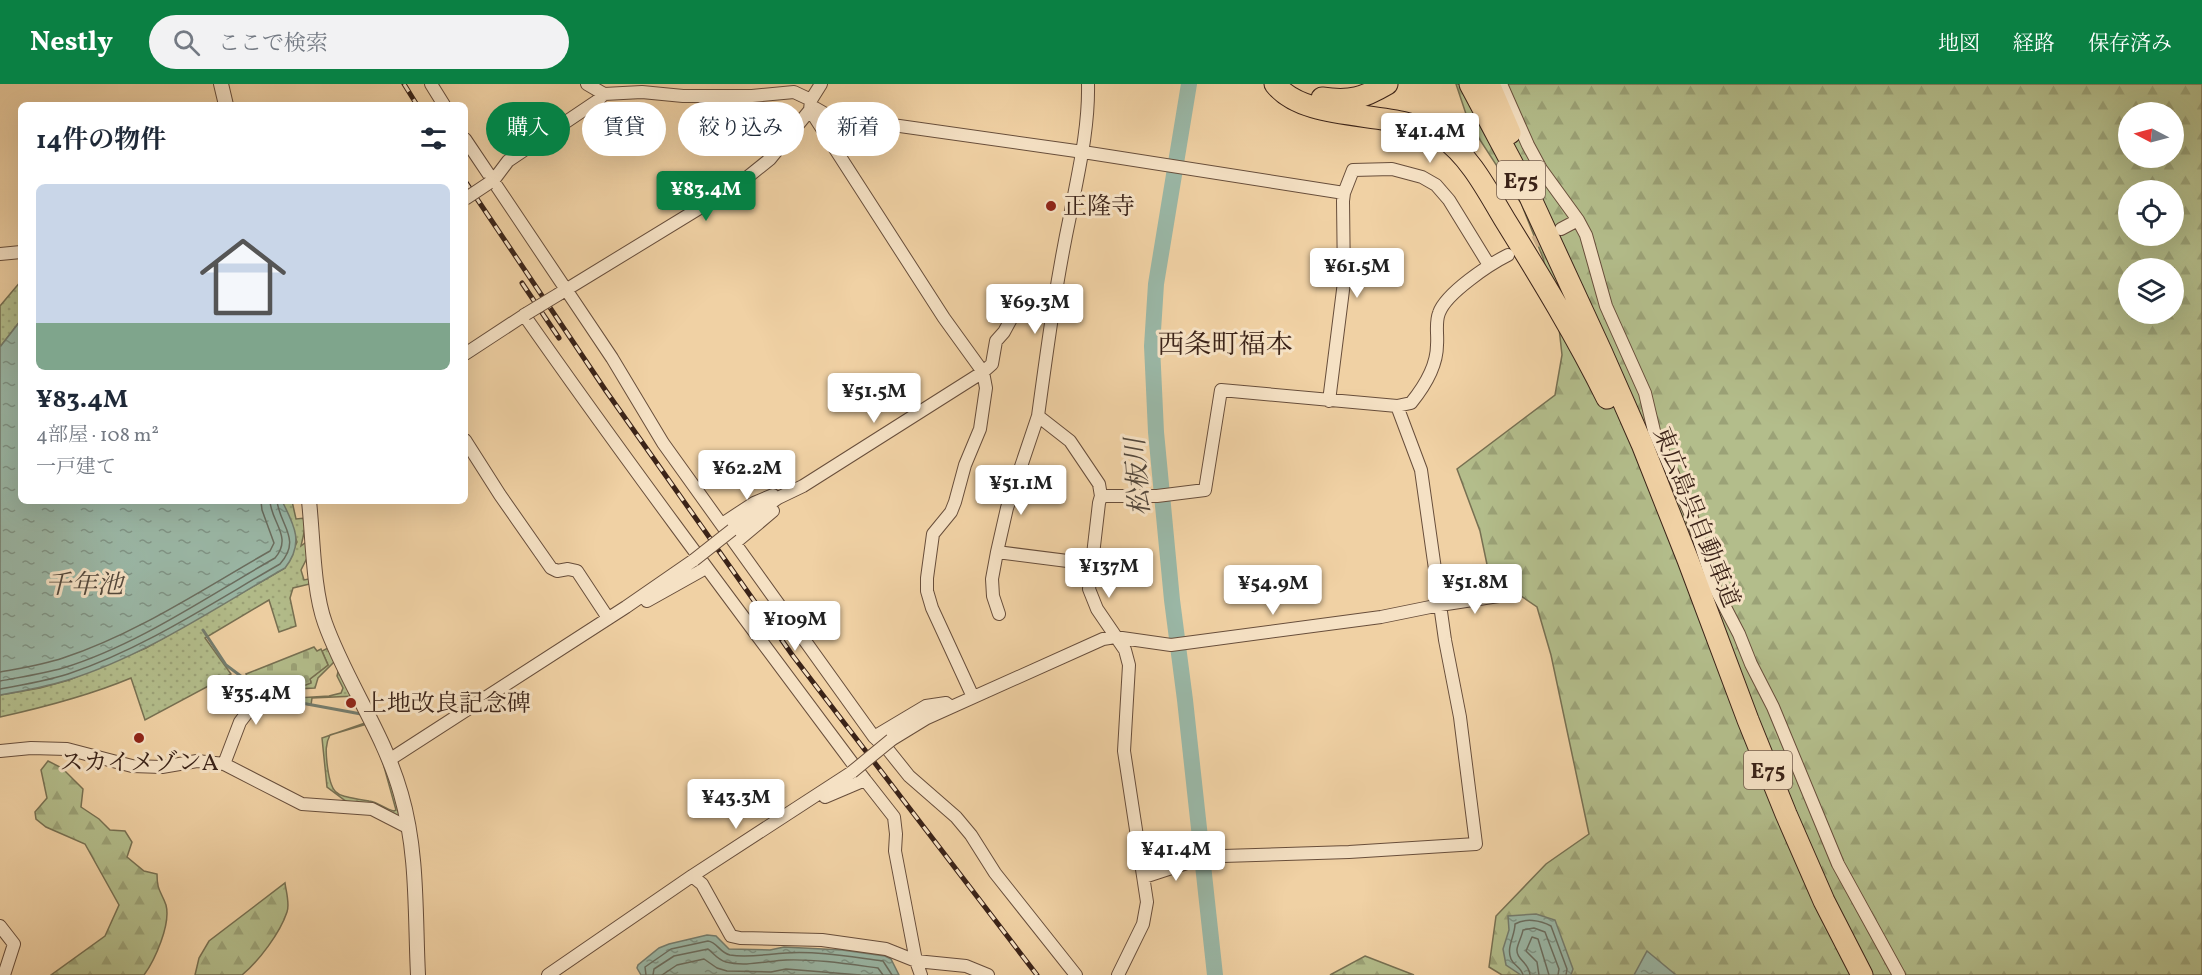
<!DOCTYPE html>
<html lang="ja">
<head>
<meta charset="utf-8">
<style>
	:root { --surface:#fff; --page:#f2f2f3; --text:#1f2937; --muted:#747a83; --accent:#0b8043 }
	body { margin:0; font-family:Vollkorn,"Noto Serif JP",serif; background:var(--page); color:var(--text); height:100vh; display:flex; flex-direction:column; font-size:22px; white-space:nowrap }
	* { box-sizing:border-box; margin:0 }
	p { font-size:20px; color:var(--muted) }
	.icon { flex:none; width:33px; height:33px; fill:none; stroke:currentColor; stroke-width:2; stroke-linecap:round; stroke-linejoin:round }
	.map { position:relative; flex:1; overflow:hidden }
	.details { position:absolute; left:18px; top:18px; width:450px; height:402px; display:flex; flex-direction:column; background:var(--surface); border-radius:9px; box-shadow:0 6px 24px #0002 }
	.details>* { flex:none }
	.banner { position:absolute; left:486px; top:18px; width:570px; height:54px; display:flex; gap:12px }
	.needle { width:39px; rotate:276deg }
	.fabs { position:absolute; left:2118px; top:18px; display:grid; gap:12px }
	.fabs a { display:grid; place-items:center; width:66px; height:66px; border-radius:50%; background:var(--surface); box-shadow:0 6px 24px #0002; font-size:30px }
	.price { position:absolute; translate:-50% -51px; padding:0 14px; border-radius:6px; background:#fff; color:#222; font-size:20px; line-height:39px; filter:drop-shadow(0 2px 3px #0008) }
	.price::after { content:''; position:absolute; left:50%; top:36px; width:18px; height:14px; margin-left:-9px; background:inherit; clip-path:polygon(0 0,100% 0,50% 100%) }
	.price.current { background:var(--accent); color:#fff }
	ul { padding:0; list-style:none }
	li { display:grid; align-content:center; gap:12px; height:318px; padding:0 18px }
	li span { display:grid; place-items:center; height:186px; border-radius:9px; color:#555 }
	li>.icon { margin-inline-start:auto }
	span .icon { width:108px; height:108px; fill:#fffc; stroke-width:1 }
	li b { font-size:26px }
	h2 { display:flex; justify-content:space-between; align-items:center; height:72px; padding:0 18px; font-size:26px }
	.tag { padding:0 21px; border-radius:27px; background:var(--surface); box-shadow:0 6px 24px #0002; font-size:21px; line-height:54px }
	.tag.current { background:var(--accent); color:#fff }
	header { display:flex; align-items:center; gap:36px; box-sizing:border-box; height:84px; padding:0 30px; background:var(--accent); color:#fff }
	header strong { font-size:28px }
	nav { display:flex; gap:33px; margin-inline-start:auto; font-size:21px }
	.search { width:420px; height:54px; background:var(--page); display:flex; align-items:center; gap:15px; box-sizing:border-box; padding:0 21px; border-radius:33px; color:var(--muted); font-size:22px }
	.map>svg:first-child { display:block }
</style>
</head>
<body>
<header>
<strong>Nestly</strong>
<div class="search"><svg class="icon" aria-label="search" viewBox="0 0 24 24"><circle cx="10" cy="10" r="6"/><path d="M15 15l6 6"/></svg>ここで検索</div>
<nav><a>地図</a><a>経路</a><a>保存済み</a></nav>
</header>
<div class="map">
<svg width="2202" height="891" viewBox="0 0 2202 891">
	<defs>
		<pattern id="grass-dots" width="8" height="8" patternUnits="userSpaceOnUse" patternTransform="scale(1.5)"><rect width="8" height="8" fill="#b3bd8b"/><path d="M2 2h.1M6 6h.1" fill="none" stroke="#9ba277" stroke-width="1.8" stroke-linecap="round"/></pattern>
		<pattern id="forest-firs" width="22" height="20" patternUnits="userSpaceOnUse" patternTransform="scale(1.5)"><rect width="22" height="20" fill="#b3bd8b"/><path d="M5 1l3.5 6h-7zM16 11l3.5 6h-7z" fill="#9ba277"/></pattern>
		<pattern id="cemetery-stones" width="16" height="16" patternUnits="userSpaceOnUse" patternTransform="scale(1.5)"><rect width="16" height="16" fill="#b3bd8b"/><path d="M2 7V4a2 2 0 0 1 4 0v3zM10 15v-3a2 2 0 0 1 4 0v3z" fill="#9ba277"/></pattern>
		<pattern id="water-ripples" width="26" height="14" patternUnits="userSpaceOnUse" patternTransform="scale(1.5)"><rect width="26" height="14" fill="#9ab7a6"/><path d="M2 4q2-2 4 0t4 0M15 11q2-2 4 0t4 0" fill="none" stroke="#7f9486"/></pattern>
	</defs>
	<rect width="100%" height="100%" fill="#f0d1a4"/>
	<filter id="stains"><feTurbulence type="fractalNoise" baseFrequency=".00333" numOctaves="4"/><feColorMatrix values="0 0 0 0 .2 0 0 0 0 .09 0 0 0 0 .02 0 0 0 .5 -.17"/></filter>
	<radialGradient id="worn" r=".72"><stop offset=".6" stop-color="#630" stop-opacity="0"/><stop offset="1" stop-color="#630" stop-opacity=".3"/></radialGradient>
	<path fill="url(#grass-dots)" stroke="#777052" stroke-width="1.5" fill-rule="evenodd" d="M 21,197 L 21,236 L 0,263 L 0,222 Z
		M 282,417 L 292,417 L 296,435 L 305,434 L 306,440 L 301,462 L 309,456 L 310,468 L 301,486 L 304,496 L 314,494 L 314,499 L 293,504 L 290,514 L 296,542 L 279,548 L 269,516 L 205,554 L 231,590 L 145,636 L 131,594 C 88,612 45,623 0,633 L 0,611 L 40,604 L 69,596 L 146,564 L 285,484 L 297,458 Z
		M 328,564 L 335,577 L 318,594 L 315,604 L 296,605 L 297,614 L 329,612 L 341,609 L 343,604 L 337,592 L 339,584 L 355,612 L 312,614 L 311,621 L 265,614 L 257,618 L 253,612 L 265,603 L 271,610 L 295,605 L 311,598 L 310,595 L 328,581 L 322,567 Z
		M 368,638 C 380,668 393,699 399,731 L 397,733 L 347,718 L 327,703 L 322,654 ZM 367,640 L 383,679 L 396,726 L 394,727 C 385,725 378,718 369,717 C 337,711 331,715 327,679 C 326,669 325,660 330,651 Z"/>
	<path fill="url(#forest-firs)" stroke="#777052" stroke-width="1.5" fill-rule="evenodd" d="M 1456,0 L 2202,0 L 2202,891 L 1502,891 L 1489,883 L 1496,832 L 1546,780 L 1589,750 L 1551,571 L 1537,523 L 1489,490 L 1480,447 L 1457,385 L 1555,311 L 1562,271 L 1557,226 L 1543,174 L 1521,119 L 1469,39 ZM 2128,28 L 2174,28 L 2174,74 L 2128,74 ZM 2128,106 L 2174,106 L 2174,152 L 2128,152 ZM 2128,184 L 2174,184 L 2174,230 L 2128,230 Z
		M 48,677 L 62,684 L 83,705 L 81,723 L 99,735 L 110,746 L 125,747 L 132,758 L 127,773 L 144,787 L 157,790 C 157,807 161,807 166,821 C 171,840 155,876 144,891 L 51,891 L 105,852 L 119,821 L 85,760 L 46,743 L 36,735 L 35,728 L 47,714 L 41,686 Z
		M 285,799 C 286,807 290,820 287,828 C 280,849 259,877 242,891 L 195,891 L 199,874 L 209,857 Z
		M 1365,872 L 1414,891 L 1330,891 Z"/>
	<path fill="url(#cemetery-stones)" stroke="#777052" stroke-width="1.5" d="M 314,563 L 317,567 L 321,565 L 328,581 L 310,595 L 311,599 L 295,605 L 293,608 C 280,611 275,616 265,603 L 260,605 L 248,594 L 246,590 Z"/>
	<path fill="url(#water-ripples)" stroke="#747c6d" stroke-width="1.5" d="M 21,236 L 21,417 L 282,417 C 295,442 304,460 285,484 C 215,524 145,572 68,596 C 45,603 23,607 0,611 L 0,263 Z
		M 1536,830 L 1555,836 L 1573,885 L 1571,891 L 1521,891 L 1506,881 L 1503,865 L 1509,846 L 1508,832 Z
		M 707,851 L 716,852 L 729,865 L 770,866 L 784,863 L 842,866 L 885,872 L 891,875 L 899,891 L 641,891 L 637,884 L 638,881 L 659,864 L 669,860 Z
		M 1647,867 L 1676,891 L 1634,891 Z"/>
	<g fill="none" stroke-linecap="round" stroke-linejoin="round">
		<path stroke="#6a6d5f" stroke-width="1.5" d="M 0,588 C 21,584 42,581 63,574 C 136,550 203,505 270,467 L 274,459 L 262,426 L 261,417
			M 0,597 C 21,593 42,590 63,584 C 138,561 208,512 275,474 C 293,453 271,438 270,417
			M 0,605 C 23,601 46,597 68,590 C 143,565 212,519 280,480 C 302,455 280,442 277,417
			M 646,891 L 645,883 L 671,865 L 708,857 C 717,858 720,869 730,871 C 749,874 767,870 786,869 C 818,867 851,873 883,877 L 892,891
			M 653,891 L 654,885 L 674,872 L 708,865 C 713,869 718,876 726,878 C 745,883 767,877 786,876 C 816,875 848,880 878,884 L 883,891
			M 662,891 L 677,881 L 704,875 L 717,884 L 727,887 L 771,888 L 786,885 L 860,891
			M 1523,891 C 1521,883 1514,882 1511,875 C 1506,863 1515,852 1515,840 C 1525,834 1540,836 1551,842 L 1567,885 L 1566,891
			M 1530,891 C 1529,878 1516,876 1517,865 C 1518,859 1522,852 1523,846 L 1534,844 L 1545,848 L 1559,885 L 1558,891
			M 1539,891 L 1537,878 L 1526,867 L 1532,853 L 1538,855 L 1549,891"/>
		<path stroke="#747c6d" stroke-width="3" d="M 203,546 L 226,581 L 269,613 L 361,630"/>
		<path stroke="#9ab7a6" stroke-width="16" d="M 1189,0 L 1156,200 L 1152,262 L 1156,348 L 1172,516 L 1185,616 L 1215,891"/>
		<path stroke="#ccae88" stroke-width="12" stroke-dasharray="12 6" stroke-linecap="butt" d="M 1518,166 L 1553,149"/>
		<g stroke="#684e3b" stroke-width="14">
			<path id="minor" d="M 431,0 L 444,21
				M 587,0 L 604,10 L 642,8 L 683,12 L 752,12 L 794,8 L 811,16
				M 1088,0 C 1089,45 1078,89 1070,132 C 1056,198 1047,266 1038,332 L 1070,357 L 1099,400 L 1101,412 L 1099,419 L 1089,505 L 1097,525 L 1125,566 L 1129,581 L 1124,667 L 1147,818 L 1143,840 L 1118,891
				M 1501,0 L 1528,61 L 1541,85 L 1578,136 L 1586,151 L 1606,222 L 1645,309 L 1654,347 L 1691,431 L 1714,502 L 1739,550 L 1751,580 L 1773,623 L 1838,780 L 1899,891
				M 810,26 L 944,234 L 983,288 L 986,304 L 980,345 L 965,381 L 955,418 L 951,428 L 933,450 L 927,494 L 927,507 L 932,524 L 973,613
				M 810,26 L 815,24 L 829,32 L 1083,68 L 1344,109
				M 465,55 L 612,274 L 663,359 L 874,653 L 889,667 L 909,692 L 956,733 L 971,751 L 995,789 L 1076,891
				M 489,99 L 493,97 L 508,77 L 597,17 L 604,10
				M 1561,145 L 1578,136
				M 0,170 L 21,168
				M 559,210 L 739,100 L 770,75 L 810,26 L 811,16 L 821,0
				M 524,231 C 634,388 750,542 865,696
				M 465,270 L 526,230
				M 1329,317 L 1344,198 L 1343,117 L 1344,109 L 1353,86 L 1392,85 L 1422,93 L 1436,101 L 1449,116 L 1489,181
				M 1397,322 L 1411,319 C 1424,303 1437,283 1437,261 C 1438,251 1435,239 1439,229 C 1446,209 1490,180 1508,171
				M 465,356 L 500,411 L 551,484 L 557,487 L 568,485 L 577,487 L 608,534
				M 1101,412 L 1157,412 L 1205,406 L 1221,306 L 1397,322 L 1421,386 L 1445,556 L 1460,633 L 1476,760 L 1349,768 L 1223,772 L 1199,775 L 1144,793
				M 722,440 L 754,419 L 773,411
				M 732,446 L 778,414 L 803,402 L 983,288 L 992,280 L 996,257 L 1004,248 L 1017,224 L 1053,233
				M 735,459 L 773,427
				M 997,468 L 1091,480
				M 647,517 L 706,484
				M 999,530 L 993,512 L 992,495 L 997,468 L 1007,424 L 1038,332
				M 874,653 L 926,622 L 946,619 L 950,622
				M 891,656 L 927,634 L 1103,555 L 1115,553 L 1171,561 L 1381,533 L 1440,521 L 1505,511
				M 0,667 L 31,664 L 67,665 L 132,682 L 162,683 L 197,677 L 224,680 L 302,720 L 372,725 L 409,744
				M 389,676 L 626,523 L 694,476
				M 224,680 L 240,638 L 253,621 L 246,608
				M 825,713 L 865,696 L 894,733 L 896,750 L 895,767 L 916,877 L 921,891
				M 692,792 L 702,800 L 731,852 L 740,854 L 822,856 L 886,865 L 916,877 L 966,882 L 988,891
				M 0,842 L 14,860 L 4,891
				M 548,891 L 692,792 L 852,688"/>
		</g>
		<g stroke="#684e3b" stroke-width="16">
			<path id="tertiary" d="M 221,0 L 226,21
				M 309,417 C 313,453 313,506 325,539 C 346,598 384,649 401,710 C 418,768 415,831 418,891"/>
		</g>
		<g stroke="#3b2318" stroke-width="23">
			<path id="motorway" d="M 1275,0 C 1307,41 1398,24 1442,53 C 1470,72 1488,108 1505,136 C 1541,194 1577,253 1607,314
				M 1470,0 L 1530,113 L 1601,267 L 1642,360 L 1688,476 L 1748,636 L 1786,730 L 1824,817 L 1862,891
				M 1489,0 L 1510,49
				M 1322,14 C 1351,18 1363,14 1387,0"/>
		</g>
		<use href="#minor" stroke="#f5e1c4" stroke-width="12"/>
		<use href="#tertiary" stroke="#f5e1c4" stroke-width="14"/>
		<use href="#motorway" stroke="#f0d1a4" stroke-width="21"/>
		<g stroke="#3b2318" stroke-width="5">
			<path id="rail" d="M 404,0 L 417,21
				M 465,97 L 606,307 L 793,572 L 1037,891
				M 522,199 L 559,254"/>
		</g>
		<use href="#rail" stroke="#f5e1c4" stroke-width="3" stroke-dasharray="9" stroke-linecap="butt"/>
		<g stroke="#684e3b" stroke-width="14" stroke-linecap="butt">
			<path id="minor-bridge" d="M 465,115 L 489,99
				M 526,230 L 559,210
				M 694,476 L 732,446
				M 852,688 L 891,656"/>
		</g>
		<use href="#minor-bridge" stroke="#f5e1c4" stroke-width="12"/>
	</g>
	<g fill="#8f2418" stroke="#f5e1c4" stroke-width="2">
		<circle cx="1051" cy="122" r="6"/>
		<circle cx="351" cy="619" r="6"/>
		<circle cx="139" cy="654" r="6"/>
	</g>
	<g text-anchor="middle" stroke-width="6" stroke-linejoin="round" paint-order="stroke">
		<g fill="#f5e1c4" stroke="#735c4c" stroke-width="1.5">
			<rect x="1497" y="77" width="48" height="38" rx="4.5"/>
			<rect x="1744" y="667" width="48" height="38" rx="4.5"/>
		</g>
		<g font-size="22" font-weight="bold" fill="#3b2318">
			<text x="1521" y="104">E75</text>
			<text x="1768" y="694">E75</text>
		</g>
		<g font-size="24" fill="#3b2318" stroke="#f5e1c4" text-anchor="start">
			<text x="1063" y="130">正隆寺</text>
			<text x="363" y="627">上地改良記念碑</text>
			<text x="139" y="686" text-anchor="middle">スカイメゾンA</text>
		</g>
		<g font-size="24" fill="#3b2318" stroke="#f5e1c4">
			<text transform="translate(1697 433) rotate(68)" y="8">東広島呉自動車道</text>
		</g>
		<g font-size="26" font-style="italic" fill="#53483c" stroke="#f5e1c4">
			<text transform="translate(1137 393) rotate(-94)" y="9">松板川</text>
			<text x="84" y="509">千年池</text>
		</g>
		<g font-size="27" fill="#3b2318" stroke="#f5e1c4">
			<text x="1225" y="269">西条町福本</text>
		</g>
	</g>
	<rect width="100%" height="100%" filter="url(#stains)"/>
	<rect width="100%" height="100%" fill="url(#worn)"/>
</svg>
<div class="fabs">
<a><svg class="needle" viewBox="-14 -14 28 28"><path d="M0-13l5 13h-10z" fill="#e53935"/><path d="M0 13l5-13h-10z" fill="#747a83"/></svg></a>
<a><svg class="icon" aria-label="locate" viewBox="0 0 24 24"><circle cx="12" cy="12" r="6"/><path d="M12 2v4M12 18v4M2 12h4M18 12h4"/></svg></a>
<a><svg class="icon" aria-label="layers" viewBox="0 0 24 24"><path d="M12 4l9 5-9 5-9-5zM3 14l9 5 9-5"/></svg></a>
</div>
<b class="price" style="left:1430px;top:80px">¥41.4M</b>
<b class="price current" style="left:706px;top:138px">¥83.4M</b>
<b class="price" style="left:1357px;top:215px">¥61.5M</b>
<b class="price" style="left:1035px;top:251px">¥69.3M</b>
<b class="price" style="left:874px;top:340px">¥51.5M</b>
<b class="price" style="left:747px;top:417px">¥62.2M</b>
<b class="price" style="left:1021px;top:432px">¥51.1M</b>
<b class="price" style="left:1109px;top:515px">¥137M</b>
<b class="price" style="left:1475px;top:531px">¥51.8M</b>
<b class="price" style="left:1273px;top:532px">¥54.9M</b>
<b class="price" style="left:795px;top:568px">¥109M</b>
<b class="price" style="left:256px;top:642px">¥35.4M</b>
<b class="price" style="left:736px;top:746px">¥43.3M</b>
<b class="price" style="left:1176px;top:798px">¥41.4M</b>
<div class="banner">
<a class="tag current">購入</a>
<a class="tag">賃貸</a>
<a class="tag">絞り込み</a>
<a class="tag">新着</a>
</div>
<section class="details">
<h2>14件の物件<svg class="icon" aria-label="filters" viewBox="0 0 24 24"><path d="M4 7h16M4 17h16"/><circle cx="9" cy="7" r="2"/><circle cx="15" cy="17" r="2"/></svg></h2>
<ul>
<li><span style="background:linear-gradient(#c9d6e8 75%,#7fa58c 0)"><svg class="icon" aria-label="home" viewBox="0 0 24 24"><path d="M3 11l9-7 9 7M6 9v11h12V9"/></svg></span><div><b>¥83.4M</b><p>4部屋 · 108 m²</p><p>一戸建て</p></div></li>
</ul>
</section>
</div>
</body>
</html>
